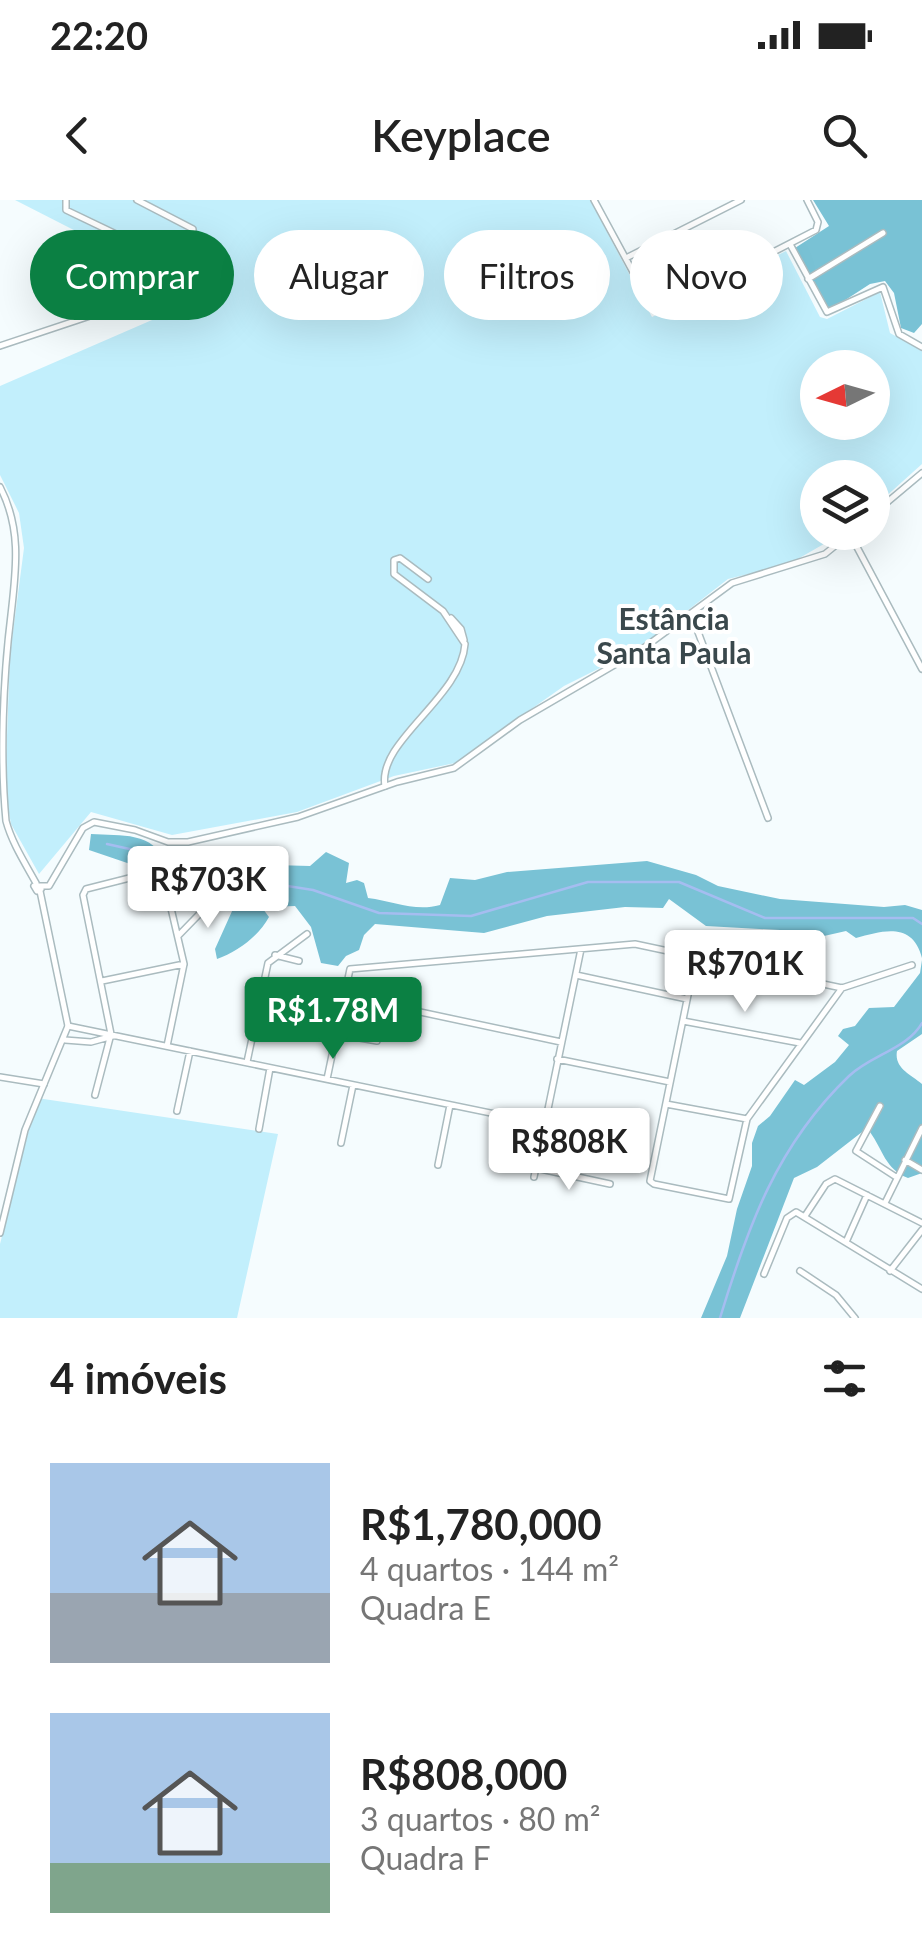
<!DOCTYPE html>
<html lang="pt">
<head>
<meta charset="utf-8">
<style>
	:root { --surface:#fff; --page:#f2f2f2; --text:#222; --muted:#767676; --accent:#0b8043 }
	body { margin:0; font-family:Lato,sans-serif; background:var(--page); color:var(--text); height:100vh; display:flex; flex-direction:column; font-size:38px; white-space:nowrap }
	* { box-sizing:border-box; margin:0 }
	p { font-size:32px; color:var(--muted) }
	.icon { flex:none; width:55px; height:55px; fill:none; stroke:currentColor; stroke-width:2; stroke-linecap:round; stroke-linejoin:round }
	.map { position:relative; height:1118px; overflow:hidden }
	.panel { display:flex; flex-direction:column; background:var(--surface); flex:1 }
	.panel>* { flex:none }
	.top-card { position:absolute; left:30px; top:30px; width:862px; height:90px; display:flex; gap:20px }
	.needle { width:65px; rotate:265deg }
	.controls { position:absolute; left:800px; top:150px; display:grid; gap:20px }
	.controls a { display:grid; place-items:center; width:90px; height:90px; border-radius:50%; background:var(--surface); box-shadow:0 10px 40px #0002; font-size:50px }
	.price { position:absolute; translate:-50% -85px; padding:0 22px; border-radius:10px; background:#fff; color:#222; font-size:32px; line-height:65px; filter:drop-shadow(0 2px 5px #0008) }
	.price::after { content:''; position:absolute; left:50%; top:60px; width:30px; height:22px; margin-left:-15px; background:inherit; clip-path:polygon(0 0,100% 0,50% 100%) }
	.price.active { background:var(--accent); color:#fff }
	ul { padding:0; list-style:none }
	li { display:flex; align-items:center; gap:30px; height:250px; padding:0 50px }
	li span { display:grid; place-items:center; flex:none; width:280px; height:200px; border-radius:0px; color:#555 }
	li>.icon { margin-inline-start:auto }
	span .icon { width:120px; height:120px; fill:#fffc; stroke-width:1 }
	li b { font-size:42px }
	h2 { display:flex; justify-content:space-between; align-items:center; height:120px; padding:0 50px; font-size:42px }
	.chip { padding:0 35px; border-radius:45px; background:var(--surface); box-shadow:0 10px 40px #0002; font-size:35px; line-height:90px }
	.chip.active { background:var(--accent); color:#fff }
	.status { display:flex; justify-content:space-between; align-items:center; height:70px; padding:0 50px; background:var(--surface); direction:ltr }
	.status svg { height:28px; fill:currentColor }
	header { display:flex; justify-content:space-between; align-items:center; height:130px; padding:0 50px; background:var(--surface); font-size:45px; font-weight:600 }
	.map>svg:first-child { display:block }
</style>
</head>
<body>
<div class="status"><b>22:20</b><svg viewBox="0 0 49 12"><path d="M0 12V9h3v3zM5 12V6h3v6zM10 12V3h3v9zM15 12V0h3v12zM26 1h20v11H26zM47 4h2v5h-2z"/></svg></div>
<header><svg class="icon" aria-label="back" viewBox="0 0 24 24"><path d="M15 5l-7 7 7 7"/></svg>Keyplace<svg class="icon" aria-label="search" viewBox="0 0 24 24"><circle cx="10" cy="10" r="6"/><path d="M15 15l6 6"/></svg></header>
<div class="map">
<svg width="922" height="1118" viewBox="0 0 922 1118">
	<rect width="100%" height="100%" fill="#f5fcfe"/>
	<path fill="#c2effc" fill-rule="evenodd" d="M 15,0 L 590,0 L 652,117 L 786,51 L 820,117 L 827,119 L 880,92 L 890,133 L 922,151 L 922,264 L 873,308 L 872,278 L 818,278 L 818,332 L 843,333 L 789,364 L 728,379 L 638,449 L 564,486 L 455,563 L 394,576 L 297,612 L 172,635 L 91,612 L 39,674 L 11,624 L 5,590 L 10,455 L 24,348 L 19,313 L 0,275 L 0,186 L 205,97 ZM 818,168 L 872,168 L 872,222 L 818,222 Z
		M 37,898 L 278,934 L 237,1118 L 0,1118 L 0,1044 Z"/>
	<path fill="#79c2d5" d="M 813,0 L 922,0 L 922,124 L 914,133 L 901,128 L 894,93 L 885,81 L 870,84 L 833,108 L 824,106 L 795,48 L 829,26 Z
		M 91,634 C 121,636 154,631 166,664 L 193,658 L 223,667 L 251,657 L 273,665 L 310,666 L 326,652 L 349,663 L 346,683 L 357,680 L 364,683 L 368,698 C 393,701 415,712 440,705 L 450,678 L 475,680 L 507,672 L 647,661 L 696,675 L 718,686 L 780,699 L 884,707 L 905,705 L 922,710 L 922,758 C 913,722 884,730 856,738 L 846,731 L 802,741 L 780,730 L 706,726 L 669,699 L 663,708 L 625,707 L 547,716 L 484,733 L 375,724 L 364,735 L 359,750 L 346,756 L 338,766 L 321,763 L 311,727 L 295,706 L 267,707 L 263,709 L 269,717 C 259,736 237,752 217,759 L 215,749 L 233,709 L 226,696 L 212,686 L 185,677 L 176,688 L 157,666 L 142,668 L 89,650 Z
		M 922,760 L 922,834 L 897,851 C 894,868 910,874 922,884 L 922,973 L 908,978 C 885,969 883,950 870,932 L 862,932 L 817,967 L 794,978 L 740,1118 L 701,1118 L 727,1056 L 737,1009 L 752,966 L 752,943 L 758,926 L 770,916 L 795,880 L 804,885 L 835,862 L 849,845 L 838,836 L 843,829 L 855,826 L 869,808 L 894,807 L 920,773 Z"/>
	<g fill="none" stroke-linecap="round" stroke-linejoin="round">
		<path stroke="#a5bdf0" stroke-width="2.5" d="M 107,644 L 152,654 L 167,667 L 313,690 L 379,713 L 471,716 L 588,682 L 679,682 L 765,718 L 913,718 L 922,724
			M 720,1118 C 748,1026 777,945 849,876 C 871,855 907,849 922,823"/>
		<g stroke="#aabbbf" stroke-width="8">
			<path id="minor" d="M 66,0 L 66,10 L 191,70 L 193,29 L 137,0
				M 594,0 L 652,107 L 659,111 L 816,30 L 818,22 L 807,0
				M 791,46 L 827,112 L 883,87 L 899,134 L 922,147
				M 626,58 L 741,0
				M 808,79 L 883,33
				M 0,146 L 132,102
				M 850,334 L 922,469
				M 692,416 L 768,618
				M 451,418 L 461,429 L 464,440
				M 385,586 C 377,541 461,498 465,444 L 443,411 L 394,374 L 394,360 L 400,358 L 428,379
				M 178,736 L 213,700
				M 275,755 L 299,761
				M 696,756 L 650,981 L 654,984 L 729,999 L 747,919 L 842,788
				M 576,775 L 687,799
				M 102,781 L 184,764
				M 683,821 L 800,843
				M 68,826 L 544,924
				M 337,834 L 377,841 L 385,811 L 392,806 L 561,842
				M 65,840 L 91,842 L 113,836
				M 557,859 L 670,882
				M 247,862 L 268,763 L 307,734
				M 0,877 L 44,884
				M 327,879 L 350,769 L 635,744 L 842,788 L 912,765
				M 95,895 L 111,834 L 83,695 L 86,689 L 157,671 L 163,674 L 184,764 L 167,846
				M 666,904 L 747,919
				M 880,906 L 856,951 L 896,977
				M 177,911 L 190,851
				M 259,929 L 270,868
				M 341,943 L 353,885
				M 905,960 L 922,970
				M 438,965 L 450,905
				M 536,968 L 610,984
				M 534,977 L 581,749
				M 885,1003 L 922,928
				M 805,1016 L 826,984 L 835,979 L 922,1023
				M 846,1042 L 867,995
				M 800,1071 L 836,1095 L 855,1118
				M 890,1071 L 922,1030
				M 764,1074 L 787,1018 L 796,1012 L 922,1089"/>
		</g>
		<g stroke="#aabbbf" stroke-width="8">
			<path id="tertiary" d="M 0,287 C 22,329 16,370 11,415 C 3,479 0,557 6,621 C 12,643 25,663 36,683
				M 872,315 L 922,273
				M 41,689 L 37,691 L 34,686 L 49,686 L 83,628 L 94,622 L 135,630 L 168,642 L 188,642 L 298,617 L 397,582 L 454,568 L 520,520 L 645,447 L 732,383 L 825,354 L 852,332
				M 0,1033 L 25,930 L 68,826 L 40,691"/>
		</g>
		<use href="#minor" stroke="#fff" stroke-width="5"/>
		<use href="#tertiary" stroke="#fff" stroke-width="5"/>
	</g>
	<g text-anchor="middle" stroke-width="8" stroke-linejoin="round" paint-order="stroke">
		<g font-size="30" font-weight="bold" fill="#3a484c" stroke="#fff">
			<text x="674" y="430">Estância<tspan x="674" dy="34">Santa Paula</tspan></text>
		</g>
	</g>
</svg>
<div class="controls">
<a><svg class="needle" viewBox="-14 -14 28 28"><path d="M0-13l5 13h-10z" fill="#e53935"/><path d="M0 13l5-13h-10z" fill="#767676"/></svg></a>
<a><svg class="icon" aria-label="layers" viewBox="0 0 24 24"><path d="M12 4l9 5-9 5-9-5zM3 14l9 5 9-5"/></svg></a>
</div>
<b class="price" style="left:208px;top:731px">R$703K</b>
<b class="price" style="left:745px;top:815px">R$701K</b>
<b class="price active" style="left:333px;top:862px">R$1.78M</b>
<b class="price" style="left:569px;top:993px">R$808K</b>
<div class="top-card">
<a class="chip active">Comprar</a>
<a class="chip">Alugar</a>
<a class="chip">Filtros</a>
<a class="chip">Novo</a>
</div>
</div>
<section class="panel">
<h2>4 imóveis<svg class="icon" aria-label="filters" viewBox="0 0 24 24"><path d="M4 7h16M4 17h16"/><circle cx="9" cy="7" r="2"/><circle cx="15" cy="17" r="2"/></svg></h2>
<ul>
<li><span style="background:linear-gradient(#a9c7e8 65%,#9aa5b1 0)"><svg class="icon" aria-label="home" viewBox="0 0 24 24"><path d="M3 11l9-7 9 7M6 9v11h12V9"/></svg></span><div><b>R$1,780,000</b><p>4 quartos · 144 m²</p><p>Quadra E</p></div></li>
<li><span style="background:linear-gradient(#a9c7e8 75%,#7fa58c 0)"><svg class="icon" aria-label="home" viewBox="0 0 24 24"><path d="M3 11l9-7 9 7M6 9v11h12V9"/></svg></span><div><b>R$808,000</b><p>3 quartos · 80 m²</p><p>Quadra F</p></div></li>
</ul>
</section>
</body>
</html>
